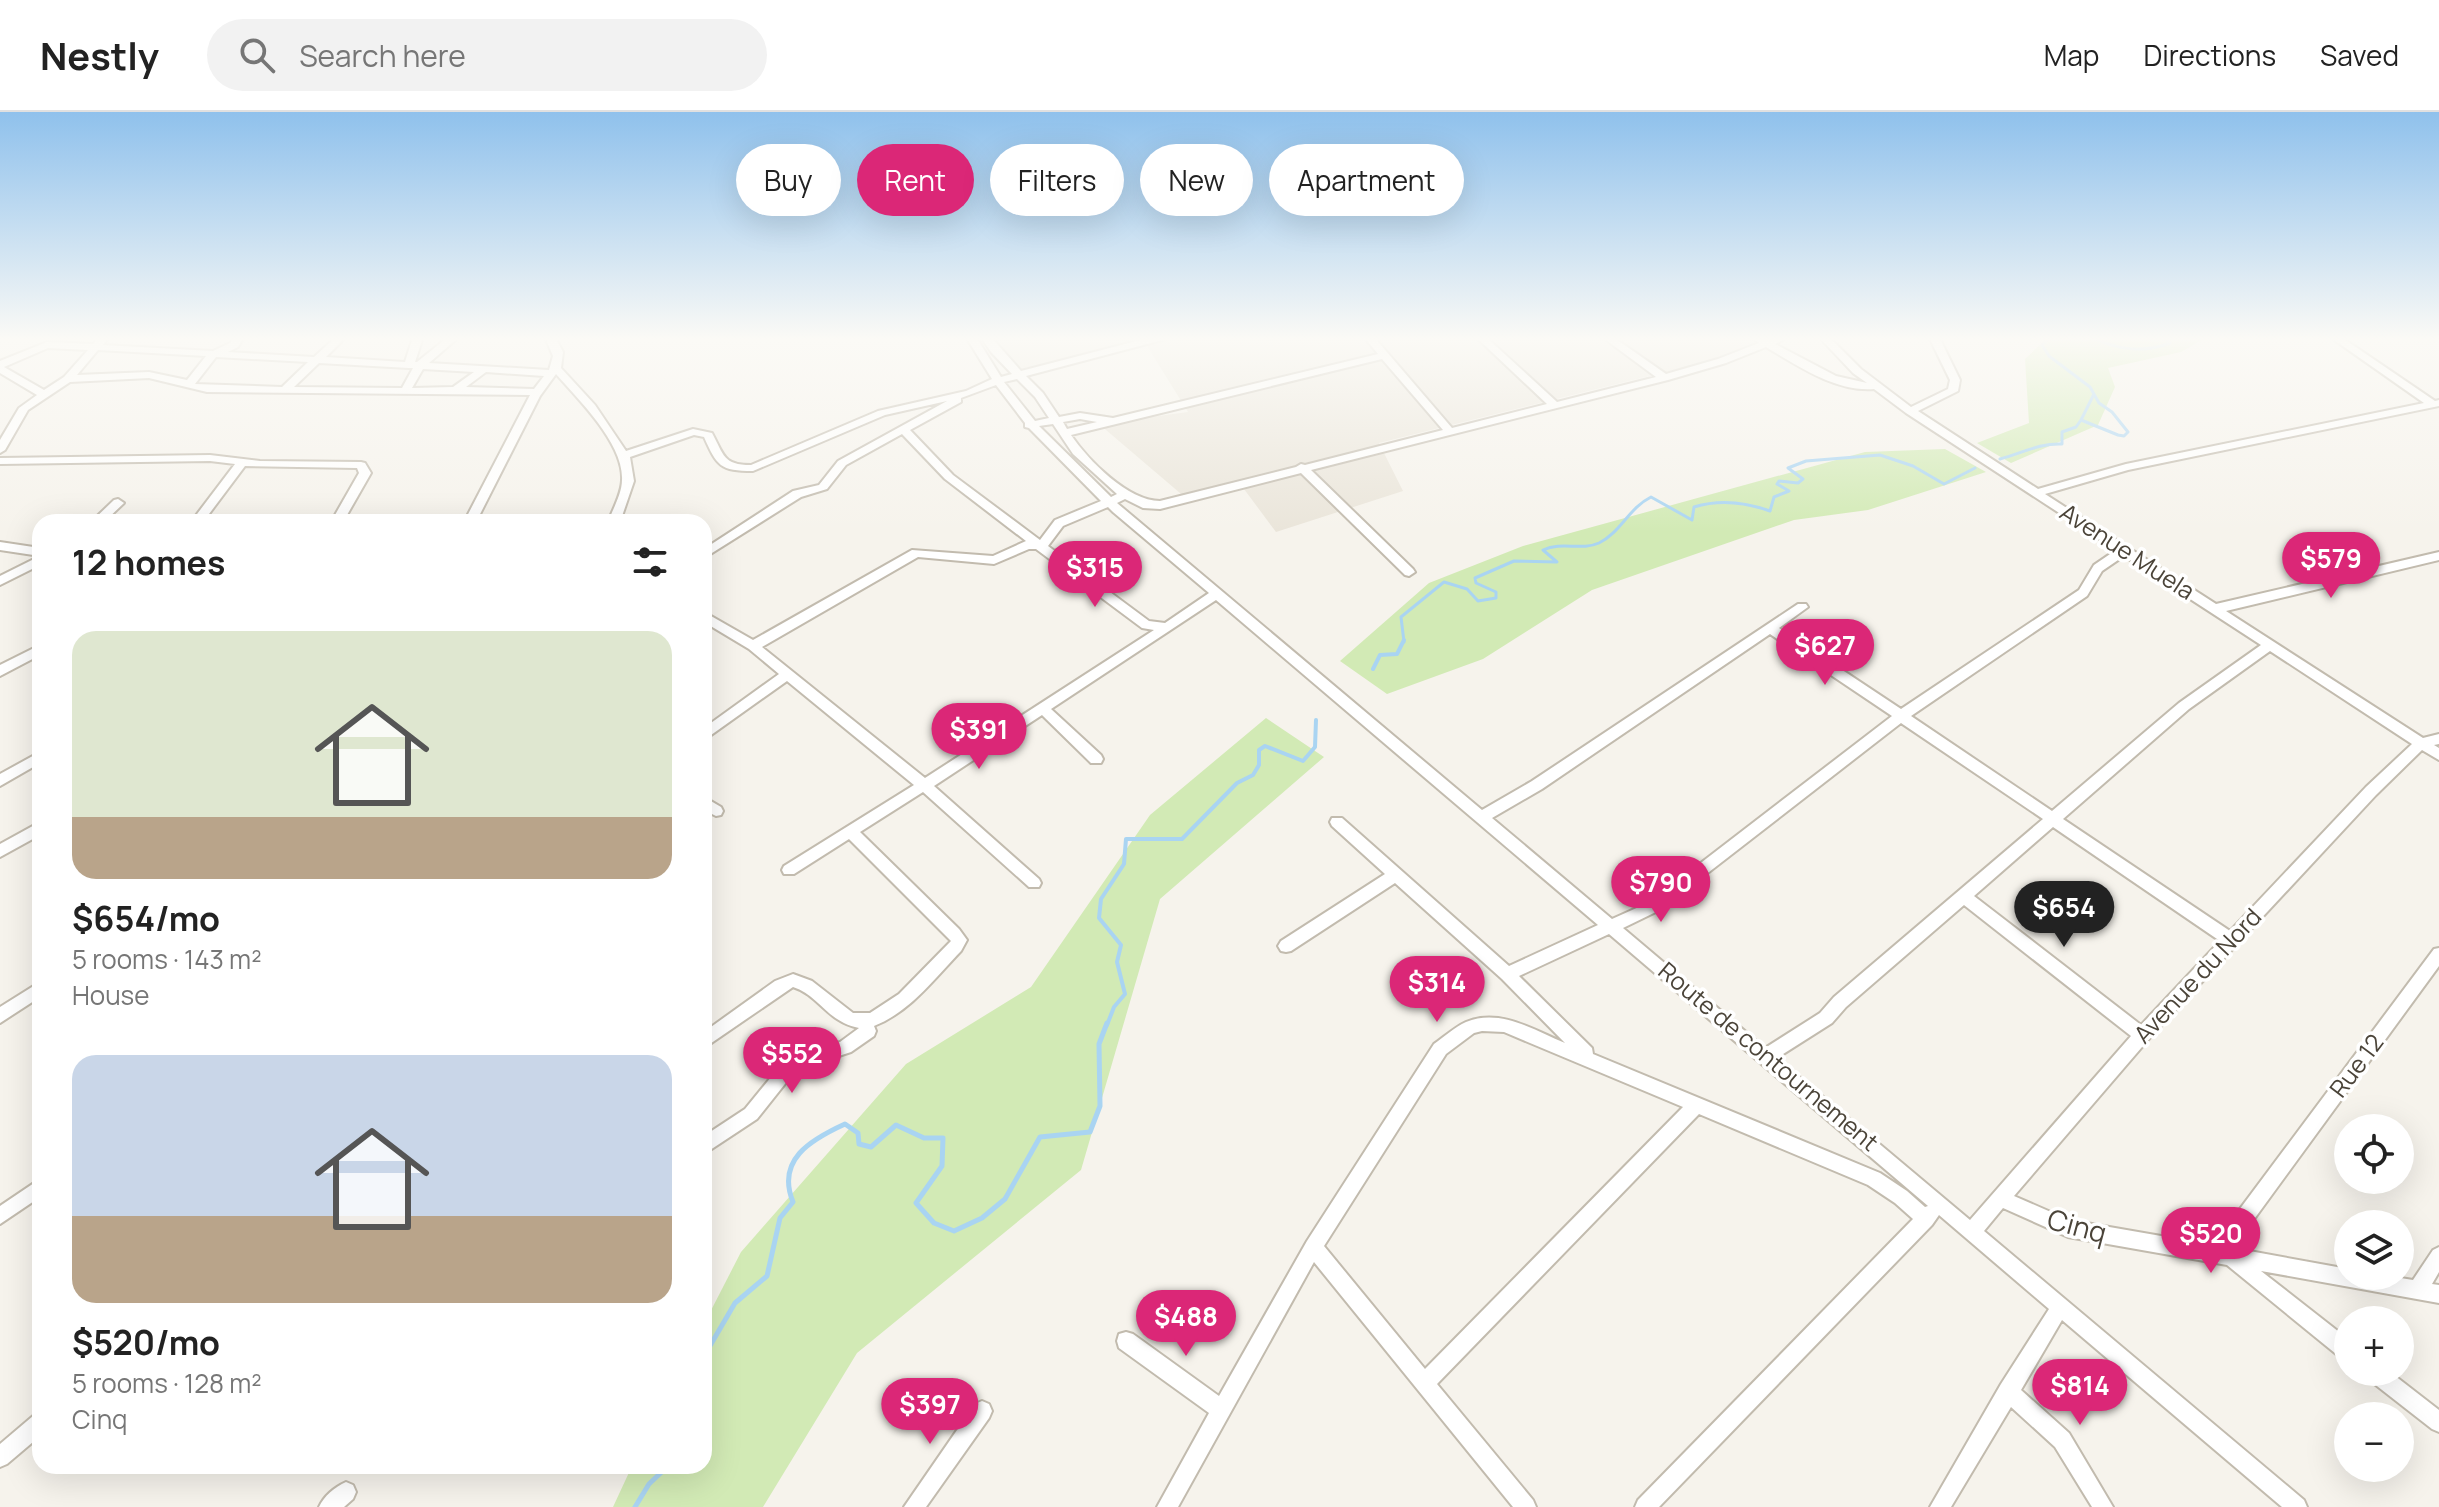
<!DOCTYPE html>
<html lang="en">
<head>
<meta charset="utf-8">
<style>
	:root { --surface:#fff; --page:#f2f2f2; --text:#222; --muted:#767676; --line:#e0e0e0; --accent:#db2777 }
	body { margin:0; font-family:Manrope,sans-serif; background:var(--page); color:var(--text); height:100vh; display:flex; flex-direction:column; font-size:30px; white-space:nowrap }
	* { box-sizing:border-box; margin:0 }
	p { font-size:26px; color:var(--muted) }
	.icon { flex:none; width:44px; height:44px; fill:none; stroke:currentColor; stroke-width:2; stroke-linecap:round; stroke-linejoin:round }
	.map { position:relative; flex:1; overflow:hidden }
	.details { position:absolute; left:32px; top:402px; width:680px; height:960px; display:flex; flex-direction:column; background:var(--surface); border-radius:24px; box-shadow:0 8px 32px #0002 }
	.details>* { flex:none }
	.hud { position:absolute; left:736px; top:32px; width:760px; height:72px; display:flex; gap:16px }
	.tools { position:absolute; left:2334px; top:1002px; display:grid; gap:16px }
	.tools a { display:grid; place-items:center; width:80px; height:80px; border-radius:50%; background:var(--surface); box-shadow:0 8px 32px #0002; font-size:40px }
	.price { position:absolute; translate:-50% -68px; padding:0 18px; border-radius:28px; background:var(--accent); color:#fff; font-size:26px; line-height:52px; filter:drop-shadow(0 2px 4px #0008) }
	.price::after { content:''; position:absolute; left:50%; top:48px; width:24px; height:18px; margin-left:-12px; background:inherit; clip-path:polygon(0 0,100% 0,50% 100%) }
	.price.active { background:#222; color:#fff }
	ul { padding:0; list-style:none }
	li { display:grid; align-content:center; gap:16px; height:424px; padding:0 40px }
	li span { display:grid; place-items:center; height:248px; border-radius:24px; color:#555 }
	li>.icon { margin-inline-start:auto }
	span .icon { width:144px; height:144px; fill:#fffc; stroke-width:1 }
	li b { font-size:34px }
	h2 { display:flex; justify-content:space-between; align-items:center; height:96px; padding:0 40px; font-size:34px }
	.chip { padding:0 28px; border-radius:36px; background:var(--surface); box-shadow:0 8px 32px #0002; font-size:28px; line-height:72px }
	.chip.active { background:var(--accent); color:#fff }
	header { display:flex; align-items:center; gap:48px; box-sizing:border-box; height:112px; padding:0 40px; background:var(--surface); border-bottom:2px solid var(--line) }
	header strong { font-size:38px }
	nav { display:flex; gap:44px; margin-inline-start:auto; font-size:28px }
	.search { width:560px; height:72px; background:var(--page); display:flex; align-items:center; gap:20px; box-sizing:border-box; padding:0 28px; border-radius:44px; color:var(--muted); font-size:30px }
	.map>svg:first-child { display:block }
</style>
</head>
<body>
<header>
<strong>Nestly</strong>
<div class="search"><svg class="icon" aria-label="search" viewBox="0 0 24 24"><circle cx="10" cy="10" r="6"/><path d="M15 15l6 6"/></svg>Search here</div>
<nav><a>Map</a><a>Directions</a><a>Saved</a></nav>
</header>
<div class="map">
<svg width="2439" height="1395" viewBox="0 0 2439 1395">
	<rect width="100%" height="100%" fill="#f6f3ec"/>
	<path fill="#eae5da" d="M 993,225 L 1776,225 L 1722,246 L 1379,331 L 1403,379 L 1276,420 L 1241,373 L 1187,387 L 1099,312 L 1188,300 L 1144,229 L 1021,257 Z"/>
	<path fill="#d2eab5" d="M 2048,225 L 2207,225 L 2181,240 L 2108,256 L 2115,275 L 2098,313 L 2011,351 L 1977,331 L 2029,311 L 2025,247 Z
		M 1945,337 L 1986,360 L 1868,398 L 1794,408 L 1592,478 L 1483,547 L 1387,582 L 1340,549 L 1429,471 L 1523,434 L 1865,340 Z
		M 1266,606 L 1324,645 L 1160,787 L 1081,1058 L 857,1241 L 763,1395 L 613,1395 L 632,1354 L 704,1354 L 704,1212 L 741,1140 L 906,952 L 1031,875 L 1150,703 Z"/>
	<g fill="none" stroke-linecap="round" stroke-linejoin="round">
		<path stroke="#a9d4f2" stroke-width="3" d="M 2092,225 C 2116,238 2145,241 2170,231 L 2162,225
			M 2081,308 L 2094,282
			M 2000,347 C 2022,341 2040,331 2062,332 L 2062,320 L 2076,315 L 2081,308 L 2118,323 L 2124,324 L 2128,320 L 2112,300 L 2099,291 L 2090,275 L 2049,244 L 2042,233 L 2050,225
			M 1404,530 L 1401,505 L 1444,470 L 1467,477 L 1478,489 L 1496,486 L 1496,480 L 1476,471 L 1475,466 L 1514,449 L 1557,450 L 1543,438 C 1562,429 1581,439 1599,431 C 1620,421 1629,396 1651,385 L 1692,408 L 1694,395 C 1720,387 1745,390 1770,399 L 1774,385 L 1789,379 L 1777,372 L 1779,369 L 1798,371 L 1803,367 L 1788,356 L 1806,349 L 1880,343 L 1913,354 L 1944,372 L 1975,356"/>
		<path stroke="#a9d4f2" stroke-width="4" d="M 1373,557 L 1380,543 L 1397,542 L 1404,528
			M 1107,913 L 1114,895 L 1125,882 L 1117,850 L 1121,833 L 1099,806 L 1101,787 L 1124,752 L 1126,727 L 1182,727 L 1237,671 L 1253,663 L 1259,653 L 1259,638 L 1265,634 L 1303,649 L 1315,635 L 1316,608"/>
		<path stroke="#a9d4f2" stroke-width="5" d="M 704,1244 L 735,1191 L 767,1164 L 780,1106 L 793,1090 C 776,1048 810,1028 845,1012 L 858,1021 L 859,1032 L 871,1035 L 896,1013 L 924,1026 L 943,1026 L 942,1054 L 916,1091 L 934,1111 L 954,1119 L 982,1106 L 1005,1087 L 1040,1025 L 1090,1020 L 1100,994 L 1099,932 L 1107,911
			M 635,1395 L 649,1372 L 668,1354"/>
		<g stroke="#c2bbae" stroke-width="4">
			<path id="minor" d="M 99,225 L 109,225 L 103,233 L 213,239 L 230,231 L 234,225 L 244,225 L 238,235 L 228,240 L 314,245 L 336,225 L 346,225 L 326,245 L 405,250 L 413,225 L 423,225 L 415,250 L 417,250 L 448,225 L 459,225 L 429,251 L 549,258 L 553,244 L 545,225 L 555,225 L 563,240 L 561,256 L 595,293 L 626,339 L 693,317 L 712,321 C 724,343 723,353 751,353 L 878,299 L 966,279 L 992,267 L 966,225 L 976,225 L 1001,265 L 1012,262 L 991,240 L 981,225 L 991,225 L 1021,259 L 1152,225 L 1167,225 L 1166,227 L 1026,264 L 1043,281 L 1059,305 L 1080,301 L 1113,306 L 1378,242 L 1364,225 L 1374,225 L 1452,316 L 1547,292 L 1476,225 L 1486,225 L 1557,290 L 1656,265 L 1602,225 L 1613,225 L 1666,262 L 1718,247 L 1759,231 L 1752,225 L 1763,225 L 1768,227 L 1775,225 L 1788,225 L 1775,232 L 1836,264 L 1867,271 L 1853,261 L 1819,225 L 1829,225 L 1861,257 L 1911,295 L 1948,277 L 1950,268 L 1929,225 L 1939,225 L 1960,268 L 1958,279 L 1918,299 L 2038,377 L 2126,352 L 2424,291 L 2330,225 L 2341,225 L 2435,289 L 2439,288 L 2439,294 L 2128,358 L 2045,382 L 2216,492 L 2439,440 L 2439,448 L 2226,499 L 2423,626 L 2439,622 L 2439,632 L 2434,633 L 2439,636 L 2439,648 L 2422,638 L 2376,683 L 2148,928 L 2014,1084 L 2069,1108 L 2213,1133 L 2434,837 L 2439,836 L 2439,854 L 2233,1136 L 2348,1157 L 2348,1164 L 2388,1164 L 2413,1168 L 2433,1138 L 2439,1135 L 2439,1160 L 2432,1172 L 2439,1173 L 2439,1191 L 2261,1159 L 2348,1227 L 2348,1248 L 2341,1246 L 2227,1153 L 2068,1125 L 2003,1096 L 1984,1119 L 2304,1388 L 2307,1395 L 2282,1395 L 2062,1208 L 2021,1278 L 2069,1321 L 2113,1395 L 2092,1395 L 2055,1335 L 2011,1295 L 1951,1395 L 1930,1395 L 2001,1272 L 2049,1197 L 1939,1103 L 1932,1113 L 1659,1395 L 1635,1395 L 1638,1388 L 1913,1107 L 1895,1091 L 1868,1073 L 1699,1002 L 1437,1272 L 1533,1388 L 1536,1395 L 1513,1395 L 1314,1150 L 1178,1395 L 1157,1395 L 1209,1301 L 1119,1236 L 1117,1229 L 1119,1222 L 1126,1220 L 1133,1222 L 1219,1284 L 1307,1129 L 1434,932 C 1444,925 1455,915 1466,910 C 1500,896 1534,918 1565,931 L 1502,867 L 1395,771 L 1291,839 L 1286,840 L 1281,839 L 1278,834 L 1281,829 L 1385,762 L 1332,714 L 1330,710 L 1332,706 L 1342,706 L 1509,854 L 1598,813 L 1216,488 L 1051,597 L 1101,643 L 1103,647 L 1101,651 L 1091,651 L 1042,603 L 934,674 L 1039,767 L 1041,771 L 1039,775 L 1029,775 L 923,680 L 860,720 L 959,817 L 967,828 L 961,839 C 935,866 910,900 874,914 L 876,919 L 874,924 L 851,940 L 796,958 L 757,1007 L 704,1042 L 704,1024 L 745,997 L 785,948 L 840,930 L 859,916 C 827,910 819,883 793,875 L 704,936 L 704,920 L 775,869 L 793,862 L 812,869 L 853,901 L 870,901 L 899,882 L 951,829 L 849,727 L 794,762 L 784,762 L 782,758 L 784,754 L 914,673 L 787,569 L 704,628 L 704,616 L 779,562 L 749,537 L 704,510 L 704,500 L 753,528 L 912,438 L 993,444 L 1026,429 L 945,367 L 902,322 L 846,353 L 827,377 L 801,385 L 704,446 L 704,437 L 793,379 L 819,373 L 838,349 L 947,289 L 885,303 L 753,359 C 720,359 717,354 704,325 L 694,323 L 630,345 L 634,369 L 620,410 L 608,410 C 613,397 622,381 622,368 C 624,332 579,288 556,262 L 540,284 L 476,410 L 464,410 L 530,283 L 207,280 L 149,266 L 70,270 L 28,298 L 5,338 L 0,341 L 0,328 L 19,296 L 37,283 L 0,261 L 0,249 L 47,230 L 93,232 ZM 1766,235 C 1798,254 1836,280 1874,277 L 1906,301 L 2116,438 L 2094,453 L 2079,478 L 1901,597 L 1779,516 L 1808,495 L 1806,492 L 1798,492 L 1532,669 L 1482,698 L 1117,391 L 1125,387 L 1143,396 L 1160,397 L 1301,361 L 1405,463 L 1409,464 L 1415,460 L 1413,457 L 1311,358 L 1668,268 L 1726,251 ZM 48,236 L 88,238 L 64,265 L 44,278 L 4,255 ZM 98,238 L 206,244 L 187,268 L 149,260 L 77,263 ZM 216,245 L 308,250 L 282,275 L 195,272 ZM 1382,247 L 1443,318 L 1305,353 L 1301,352 L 1296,355 L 1160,389 C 1128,389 1088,348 1071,323 ZM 319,251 L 409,256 L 413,256 L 402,276 L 294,275 ZM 423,257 L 474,260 L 453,275 L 412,276 ZM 486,260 L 544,264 L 534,277 L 466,275 ZM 1017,267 L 1035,285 L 1049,306 L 1035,309 L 1004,270 ZM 996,273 L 1025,311 L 1025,315 L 1029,316 L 1101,389 L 1055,408 L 1040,428 L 953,363 L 910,318 L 961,290 L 961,286 ZM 1080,307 L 1097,310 L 1067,317 L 1063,310 ZM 1053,312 L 1073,342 L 1117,382 L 1111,385 L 1039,314 ZM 1108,395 L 1113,400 L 1209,481 L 1165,511 L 1149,509 L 1048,434 L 1063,414 ZM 1029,437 L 1036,437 L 1142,516 L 1154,518 L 925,666 L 762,535 L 918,445 L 994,452 ZM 2124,444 L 2261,533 L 2179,591 L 2052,699 L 1911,604 L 2087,484 L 2102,459 ZM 1770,522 L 1892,604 L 1650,790 L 1612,807 L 1492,706 L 1542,677 ZM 2270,539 L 2412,632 L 2366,675 L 2230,819 L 2063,707 L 2189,597 ZM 1901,611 L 2043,707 L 1834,885 L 1820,901 L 1765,936 L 1623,816 L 1660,798 ZM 2053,715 L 2220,829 L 2141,913 L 1974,784 ZM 1964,793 L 2131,924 L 1970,1108 L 1777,946 L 1832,911 L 1846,895 ZM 1609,822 L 1928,1094 L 1925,1095 L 1907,1079 L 1880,1061 L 1593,942 L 1592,936 L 1519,864 ZM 1482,919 L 1504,920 L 1683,995 L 1425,1257 L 1324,1134 L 1446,942 L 1474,921 Z
				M 210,343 L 260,349 L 361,350 L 365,351 L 371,361 L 343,410 L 331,410 L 359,361 L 357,356 L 245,354 L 203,410 L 191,410 L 235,352 L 210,349 L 0,352 L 0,346 Z
				M 118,387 L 124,391 L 104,410 L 91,410 L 114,388 Z
				M 0,430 L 40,436 L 40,444 L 0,438 Z
				M 40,444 L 40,453 L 0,473 L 0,464 Z
				M 40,533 L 40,543 L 0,564 L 0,553 Z
				M 40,640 L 40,651 L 0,674 L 0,662 Z
				M 704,685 L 721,695 L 723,699 L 721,703 L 716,704 L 704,698 Z
				M 40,710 L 40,723 L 0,745 L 0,732 Z
				M 40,870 L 40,885 L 0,911 L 0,895 Z
				M 40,1067 L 40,1085 L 0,1112 L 0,1094 Z
				M 2366,1260 L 2390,1260 L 2439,1298 L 2439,1320 L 2432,1317 L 2368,1267 Z
				M 982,1289 L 989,1292 L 992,1299 L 989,1306 L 926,1395 L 904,1395 L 975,1292 Z
				M 40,1301 L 40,1324 L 7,1352 L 0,1355 L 0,1332 L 33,1304 Z
				M 346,1370 L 353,1373 L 356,1380 L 353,1387 L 344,1395 L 319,1395 C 324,1384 335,1375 346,1370 Z"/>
		</g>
		<use href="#minor" fill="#fff" fill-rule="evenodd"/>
	</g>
	<linearGradient id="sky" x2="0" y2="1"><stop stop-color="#8fc1ec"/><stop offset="0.54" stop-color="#fbfaf6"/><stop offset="1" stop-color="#fbfaf6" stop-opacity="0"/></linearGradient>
	<rect width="2439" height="420" fill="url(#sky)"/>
	<g text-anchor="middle" stroke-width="7" stroke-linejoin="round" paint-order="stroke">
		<g font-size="24" fill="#4b4439" stroke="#fff">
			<text transform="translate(2127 440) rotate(33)" y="8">Avenue Muela</text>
			<text transform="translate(2198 864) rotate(-47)" y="8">Avenue du Nord</text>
			<text transform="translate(1768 945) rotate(40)" y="8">Route de contournement</text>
			<text transform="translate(2357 954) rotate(-53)" y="8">Rue 12</text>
		</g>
		<g font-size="28" fill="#4b4439" stroke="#fff">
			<text transform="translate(2077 1114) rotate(15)" y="10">Cinq</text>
		</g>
	</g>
</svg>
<div class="tools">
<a><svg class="icon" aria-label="locate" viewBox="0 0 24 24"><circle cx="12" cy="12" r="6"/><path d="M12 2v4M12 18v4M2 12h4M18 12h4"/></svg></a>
<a><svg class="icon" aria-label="layers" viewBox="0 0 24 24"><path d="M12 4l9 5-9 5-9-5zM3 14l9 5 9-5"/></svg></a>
<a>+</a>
<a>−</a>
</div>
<b class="price" style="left:2331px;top:488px">$579</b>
<b class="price" style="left:1095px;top:497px">$315</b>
<b class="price" style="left:1825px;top:575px">$627</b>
<b class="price" style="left:979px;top:659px">$391</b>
<b class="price" style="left:1661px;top:812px">$790</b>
<b class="price active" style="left:2064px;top:837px">$654</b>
<b class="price" style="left:1437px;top:912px">$314</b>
<b class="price" style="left:792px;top:983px">$552</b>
<b class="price" style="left:2211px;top:1163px">$520</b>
<b class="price" style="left:1186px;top:1246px">$488</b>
<b class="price" style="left:2080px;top:1315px">$814</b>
<b class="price" style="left:930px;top:1334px">$397</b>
<div class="hud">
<a class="chip">Buy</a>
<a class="chip active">Rent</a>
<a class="chip">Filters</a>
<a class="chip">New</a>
<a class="chip">Apartment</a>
</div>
<section class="details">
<h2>12 homes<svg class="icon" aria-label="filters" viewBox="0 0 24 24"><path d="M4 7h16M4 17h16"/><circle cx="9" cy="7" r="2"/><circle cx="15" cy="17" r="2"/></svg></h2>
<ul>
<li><span style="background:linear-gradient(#dfe7d0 75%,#b9a48a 0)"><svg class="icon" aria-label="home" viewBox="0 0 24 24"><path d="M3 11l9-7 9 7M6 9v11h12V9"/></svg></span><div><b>$654/mo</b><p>5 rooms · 143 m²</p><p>House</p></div></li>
<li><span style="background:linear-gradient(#c9d6e8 65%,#b9a48a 0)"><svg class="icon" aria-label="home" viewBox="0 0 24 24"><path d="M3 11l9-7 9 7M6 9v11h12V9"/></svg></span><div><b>$520/mo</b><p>5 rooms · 128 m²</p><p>Cinq</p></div></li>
</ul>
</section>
</div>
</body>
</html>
